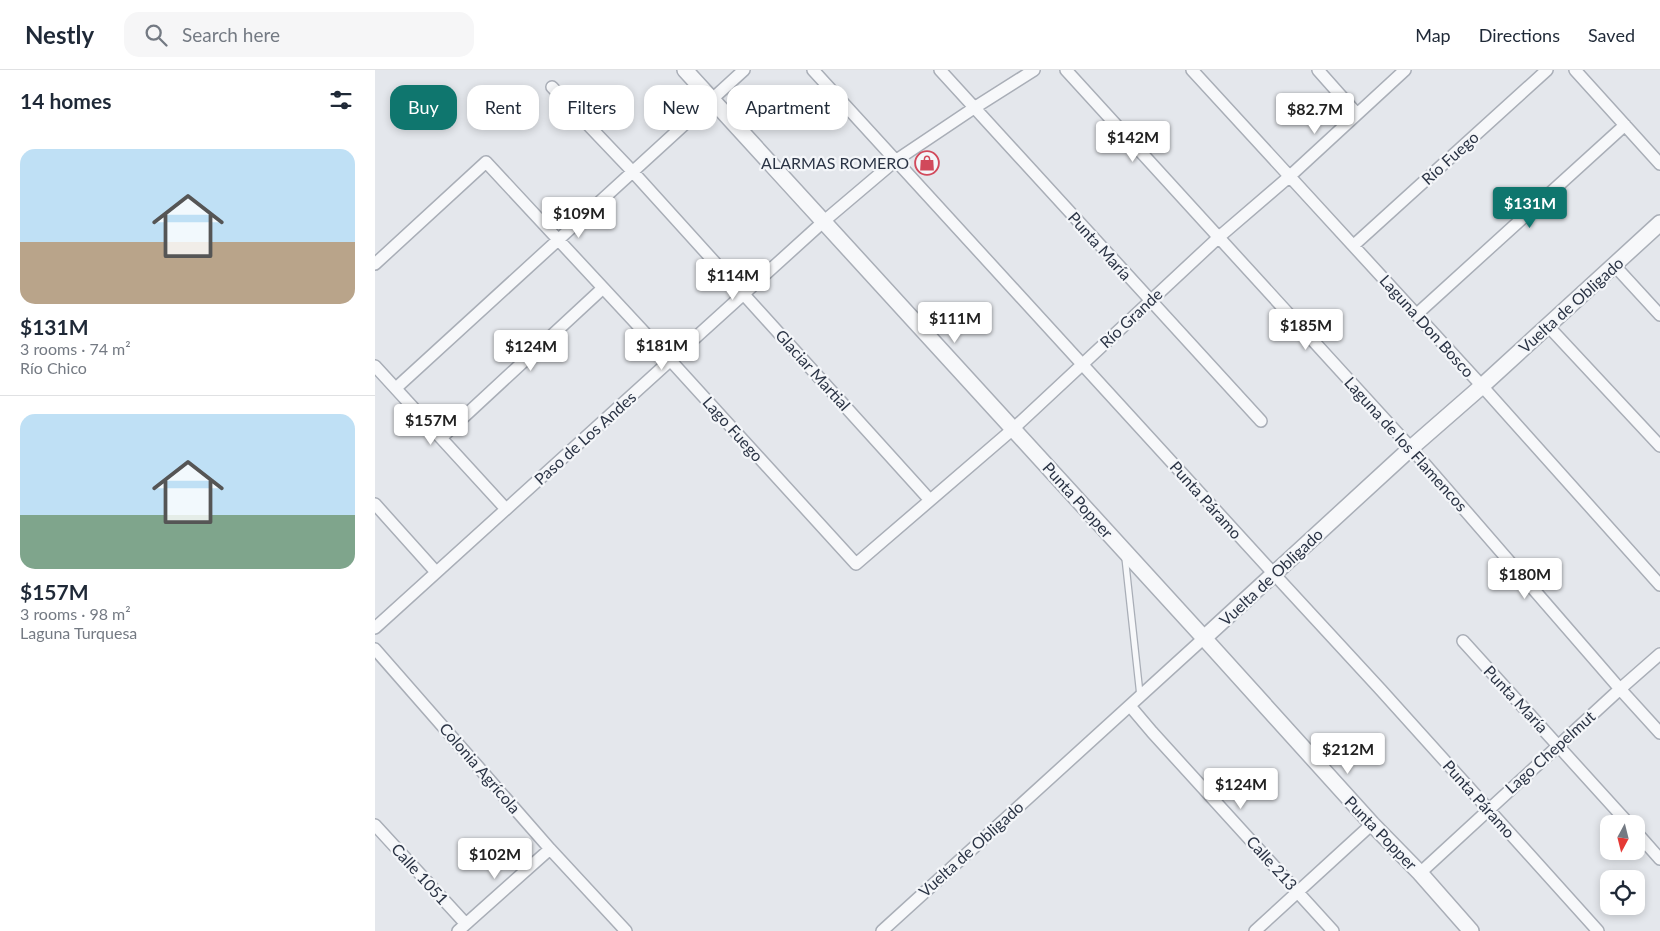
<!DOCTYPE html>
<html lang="en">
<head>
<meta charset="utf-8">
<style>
	:root { --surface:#fff; --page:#f6f6f7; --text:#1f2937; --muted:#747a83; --line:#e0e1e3; --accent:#0f766e }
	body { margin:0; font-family:Lato,sans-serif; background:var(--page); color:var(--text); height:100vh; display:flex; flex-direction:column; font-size:19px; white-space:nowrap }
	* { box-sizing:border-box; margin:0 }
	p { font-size:16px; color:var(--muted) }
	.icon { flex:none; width:28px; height:28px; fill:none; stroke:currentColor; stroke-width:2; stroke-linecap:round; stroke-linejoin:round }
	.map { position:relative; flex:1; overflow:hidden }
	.details { display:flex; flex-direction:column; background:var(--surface); width:375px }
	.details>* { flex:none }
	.guide { position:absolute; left:15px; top:15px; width:475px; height:45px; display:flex; gap:10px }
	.needle { width:32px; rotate:187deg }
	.tools { position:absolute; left:1225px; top:745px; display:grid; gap:10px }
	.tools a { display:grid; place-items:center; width:45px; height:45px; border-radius:10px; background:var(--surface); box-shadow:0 2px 8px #0003; font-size:25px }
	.price { position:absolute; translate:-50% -42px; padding:0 11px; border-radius:5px; background:#fff; color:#222; font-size:16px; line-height:32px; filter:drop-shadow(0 1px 2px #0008) }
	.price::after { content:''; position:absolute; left:50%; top:30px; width:15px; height:11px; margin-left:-8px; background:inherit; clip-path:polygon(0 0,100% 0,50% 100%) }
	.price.active { background:var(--accent); color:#fff }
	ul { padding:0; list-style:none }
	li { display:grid; align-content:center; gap:10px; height:265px; padding:0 20px }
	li+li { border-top:1px solid var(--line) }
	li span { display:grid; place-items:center; height:155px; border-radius:15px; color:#555 }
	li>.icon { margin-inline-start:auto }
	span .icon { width:90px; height:90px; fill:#fffc; stroke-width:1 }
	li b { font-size:21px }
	h2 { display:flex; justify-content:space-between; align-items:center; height:60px; padding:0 20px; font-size:21px }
	.chip { padding:0 18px; border-radius:15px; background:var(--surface); box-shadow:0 2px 8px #0003; font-size:18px; line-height:45px }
	.chip.active { background:var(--accent); color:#fff }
	header { display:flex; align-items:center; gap:30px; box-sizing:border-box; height:70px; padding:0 25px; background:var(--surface); border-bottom:1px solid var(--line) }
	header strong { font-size:24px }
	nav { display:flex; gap:28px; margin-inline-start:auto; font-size:18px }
	.search { width:350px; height:45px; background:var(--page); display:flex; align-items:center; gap:12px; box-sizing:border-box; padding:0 18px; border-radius:15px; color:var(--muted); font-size:19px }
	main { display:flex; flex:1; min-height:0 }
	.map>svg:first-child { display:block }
</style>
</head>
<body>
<header>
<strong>Nestly</strong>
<div class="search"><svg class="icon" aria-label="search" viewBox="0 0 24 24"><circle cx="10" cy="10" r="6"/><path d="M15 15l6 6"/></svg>Search here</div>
<nav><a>Map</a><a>Directions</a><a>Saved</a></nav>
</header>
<main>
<section class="details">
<h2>14 homes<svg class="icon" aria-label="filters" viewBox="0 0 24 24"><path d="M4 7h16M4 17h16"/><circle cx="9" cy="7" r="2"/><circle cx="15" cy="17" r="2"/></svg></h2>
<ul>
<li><span style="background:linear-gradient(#bfe0f5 60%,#b9a48a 0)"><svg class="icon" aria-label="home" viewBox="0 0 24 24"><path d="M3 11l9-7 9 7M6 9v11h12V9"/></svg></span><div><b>$131M</b><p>3 rooms · 74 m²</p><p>Río Chico</p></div></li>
<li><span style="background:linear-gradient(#bfe0f5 65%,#7fa58c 0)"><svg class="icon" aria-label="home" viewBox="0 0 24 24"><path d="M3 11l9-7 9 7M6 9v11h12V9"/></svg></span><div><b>$157M</b><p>3 rooms · 98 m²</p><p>Laguna Turquesa</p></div></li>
</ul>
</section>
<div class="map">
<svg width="1285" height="861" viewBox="0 0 1285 861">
	<rect width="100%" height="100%" fill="#e4e7ec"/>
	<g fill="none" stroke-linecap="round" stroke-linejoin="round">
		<g stroke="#a9aeb7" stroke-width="8">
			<path id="service" d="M 750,487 L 765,625"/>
		</g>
		<g stroke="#a9aeb7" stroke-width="14">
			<path id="minor" d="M 438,0 L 899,504 L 1006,620 L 1223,861
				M 565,0 L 886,351
				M 691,0 L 1036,378 L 1245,619 L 1285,663
				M 817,0 L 1107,316 L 1285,515
				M 943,0 L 982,44
				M 1200,0 L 1285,94
				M 177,17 L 258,102 L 554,429
				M 979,175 L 1172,0
				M 0,194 L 111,92 L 296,291 L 481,494 L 638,359 L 844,167 L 915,106 L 1030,0
				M 1239,195 L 1285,245
				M 1042,244 L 1250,55
				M 1173,256 L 1285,376
				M 0,296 L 131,439
				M 21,318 L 369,0
				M 66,368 L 228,218
				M 0,434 L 61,502
				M 0,558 L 448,152 L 520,91 L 599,38 L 659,0
				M 1088,571 L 1254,754
				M 0,579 L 175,779 L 251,861
				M 755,636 L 777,662 L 958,861
				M 0,755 L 90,853
				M 1261,762 L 1285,789
				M 1045,803 L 1245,619 L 1285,584
				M 83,861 L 175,779
				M 507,861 L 829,568
				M 880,861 L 997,754"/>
		</g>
		<g stroke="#a9aeb7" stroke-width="18">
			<path id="tertiary" d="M 310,0 L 829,568 L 997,754 L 1045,803 L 1096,861
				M 829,568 L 1036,378 L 1107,316 L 1285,153"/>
		</g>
		<use href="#service" stroke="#f7f8fa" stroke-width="5.5"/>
		<use href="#minor" stroke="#f7f8fa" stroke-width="11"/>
		<use href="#tertiary" stroke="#f7f8fa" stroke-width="15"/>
	</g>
	<defs>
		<g id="shop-ring" transform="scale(1.25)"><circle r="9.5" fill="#f4f6f9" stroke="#d1495b" stroke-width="1.5"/><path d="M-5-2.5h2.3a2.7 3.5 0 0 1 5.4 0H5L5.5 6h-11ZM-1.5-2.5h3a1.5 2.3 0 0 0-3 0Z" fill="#d1495b"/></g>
	</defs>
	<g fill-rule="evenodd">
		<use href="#shop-ring" x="552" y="93"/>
	</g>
	<g text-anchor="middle" stroke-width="4.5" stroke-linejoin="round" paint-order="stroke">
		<g font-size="16" fill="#2b3445" stroke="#f4f6f9">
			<text transform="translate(1075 88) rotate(-42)" y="6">Río Fuego</text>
			<text transform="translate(725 176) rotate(48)" y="6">Punta María</text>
			<text transform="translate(1196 235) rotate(-42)" y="6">Vuelta de Obligado</text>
			<text transform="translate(756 248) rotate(-43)" y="6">Río Grande</text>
			<text transform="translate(1052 256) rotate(48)" y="6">Laguna Don Bosco</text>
			<text transform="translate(438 300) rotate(48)" y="6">Glaciar Martial</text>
			<text transform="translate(358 359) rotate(48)" y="6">Lago Fuego</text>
			<text transform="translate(210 368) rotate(-42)" y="6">Paso de Los Andes</text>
			<text transform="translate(1031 374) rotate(48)" y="6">Laguna de los Flamencos</text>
			<text transform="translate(703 430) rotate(48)" y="6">Punta Popper</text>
			<text transform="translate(831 430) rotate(48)" y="6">Punta Páramo</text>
			<text transform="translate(896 507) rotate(-43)" y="6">Vuelta de Obligado</text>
			<text transform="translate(1141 629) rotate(47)" y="6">Punta María</text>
			<text transform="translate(1175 682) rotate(-42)" y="6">Lago Chepelmut</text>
			<text transform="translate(105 698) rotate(49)" y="6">Colonia Agrícola</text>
			<text transform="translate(1104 729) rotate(48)" y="6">Punta Páramo</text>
			<text transform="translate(1006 763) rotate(46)" y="6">Punta Popper</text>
			<text transform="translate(596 779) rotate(-42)" y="6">Vuelta de Obligado</text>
			<text transform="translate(897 793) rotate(48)" y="6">Calle 213</text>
			<text transform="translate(45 804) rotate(48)" y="6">Calle 1051</text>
		</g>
		<g font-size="16" fill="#2b3445" stroke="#f4f6f9" text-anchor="end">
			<text x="534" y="99">ALARMAS ROMERO</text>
		</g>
	</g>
</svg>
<div class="tools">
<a><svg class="needle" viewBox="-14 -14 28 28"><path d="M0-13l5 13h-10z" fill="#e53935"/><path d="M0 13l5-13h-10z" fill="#747a83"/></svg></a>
<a><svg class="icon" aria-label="locate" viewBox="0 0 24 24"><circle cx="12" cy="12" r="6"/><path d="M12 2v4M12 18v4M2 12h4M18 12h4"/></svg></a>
</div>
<b class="price" style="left:940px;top:65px">$82.7M</b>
<b class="price" style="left:758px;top:93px">$142M</b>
<b class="price active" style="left:1155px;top:159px">$131M</b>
<b class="price" style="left:204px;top:169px">$109M</b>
<b class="price" style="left:358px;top:231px">$114M</b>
<b class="price" style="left:580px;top:274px">$111M</b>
<b class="price" style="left:931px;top:281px">$185M</b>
<b class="price" style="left:287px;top:301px">$181M</b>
<b class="price" style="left:156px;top:302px">$124M</b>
<b class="price" style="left:56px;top:376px">$157M</b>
<b class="price" style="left:1150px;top:530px">$180M</b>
<b class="price" style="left:973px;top:705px">$212M</b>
<b class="price" style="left:866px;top:740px">$124M</b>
<b class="price" style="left:120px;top:810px">$102M</b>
<div class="guide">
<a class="chip active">Buy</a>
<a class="chip">Rent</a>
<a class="chip">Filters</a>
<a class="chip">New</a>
<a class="chip">Apartment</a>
</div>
</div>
</main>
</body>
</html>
